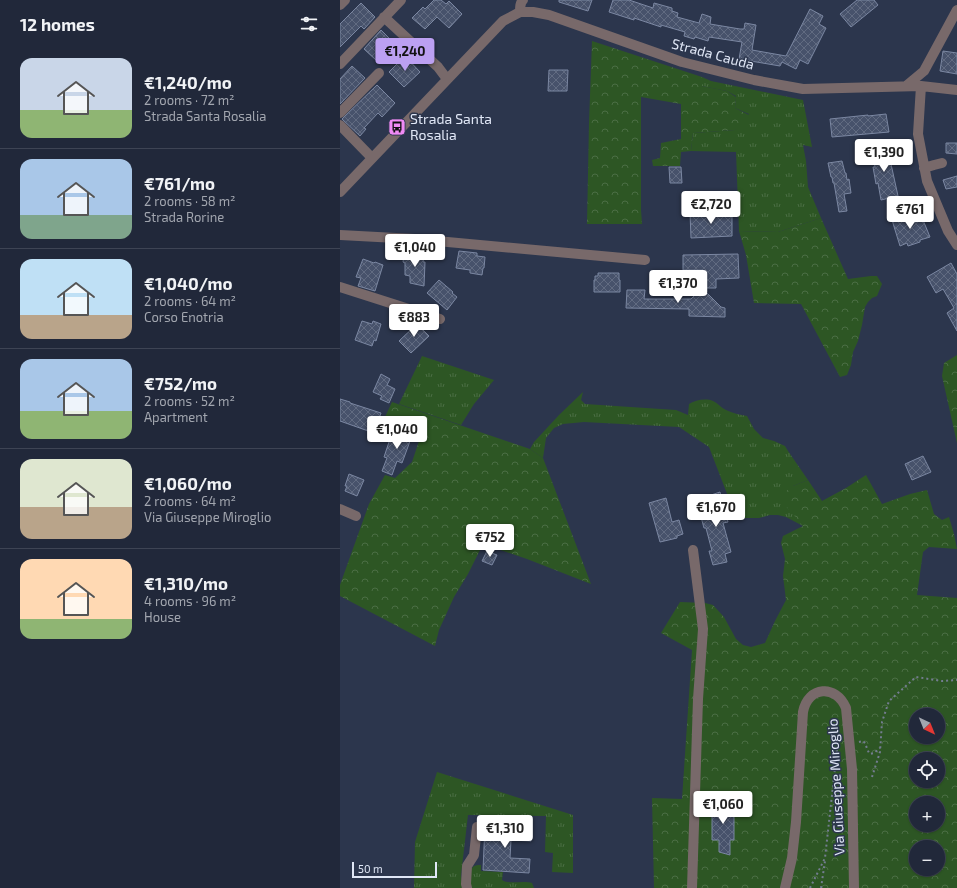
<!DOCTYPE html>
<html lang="en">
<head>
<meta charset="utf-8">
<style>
	:root { --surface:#21283a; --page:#2d3445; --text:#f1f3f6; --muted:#a2a6af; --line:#3e4454; --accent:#bca0f2 }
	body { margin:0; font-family:"Exo 2",sans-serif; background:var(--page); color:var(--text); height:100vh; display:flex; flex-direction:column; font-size:15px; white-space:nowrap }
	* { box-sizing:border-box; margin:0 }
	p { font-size:13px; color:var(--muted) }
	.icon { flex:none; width:22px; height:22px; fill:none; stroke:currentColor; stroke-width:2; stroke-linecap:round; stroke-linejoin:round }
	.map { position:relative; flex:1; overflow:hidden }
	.side { display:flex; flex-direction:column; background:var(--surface); width:340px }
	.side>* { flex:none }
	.needle { width:26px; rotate:137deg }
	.buttons { position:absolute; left:569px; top:708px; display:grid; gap:8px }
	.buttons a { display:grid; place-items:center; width:36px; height:36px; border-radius:50%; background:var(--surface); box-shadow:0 1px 3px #0004,0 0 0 1px var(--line); font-size:20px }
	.scale { position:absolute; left:12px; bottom:10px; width:85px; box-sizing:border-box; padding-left:4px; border:2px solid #e0e7f6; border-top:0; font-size:11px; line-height:14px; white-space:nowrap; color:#e0e7f6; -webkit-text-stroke:3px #2c364d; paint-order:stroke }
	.price { position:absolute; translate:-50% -34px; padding:0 9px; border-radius:4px; background:#fff; color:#222; font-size:13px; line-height:26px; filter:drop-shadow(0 1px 2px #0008) }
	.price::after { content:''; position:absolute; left:50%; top:24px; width:12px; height:9px; margin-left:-6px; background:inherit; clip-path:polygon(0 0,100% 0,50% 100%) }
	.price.on { background:var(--accent); color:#111 }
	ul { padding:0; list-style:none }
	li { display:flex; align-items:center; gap:12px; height:100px; padding:0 20px }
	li+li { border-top:1px solid var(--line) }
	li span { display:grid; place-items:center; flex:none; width:112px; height:80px; border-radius:12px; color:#555 }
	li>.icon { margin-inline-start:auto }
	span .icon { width:48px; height:48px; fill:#fffc; stroke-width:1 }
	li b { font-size:17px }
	h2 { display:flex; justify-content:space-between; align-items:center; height:48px; padding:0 20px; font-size:17px }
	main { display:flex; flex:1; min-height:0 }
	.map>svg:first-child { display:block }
</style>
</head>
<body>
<main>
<section class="side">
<h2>12 homes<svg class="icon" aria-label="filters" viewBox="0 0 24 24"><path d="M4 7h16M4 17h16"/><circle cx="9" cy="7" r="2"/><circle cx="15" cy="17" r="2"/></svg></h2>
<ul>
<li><span style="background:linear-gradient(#c9d6e8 65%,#8fb573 0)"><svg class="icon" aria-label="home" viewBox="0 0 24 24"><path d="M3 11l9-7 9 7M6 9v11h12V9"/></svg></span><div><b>€1,240/mo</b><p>2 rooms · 72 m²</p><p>Strada Santa Rosalia</p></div></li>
<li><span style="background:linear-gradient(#a9c7e8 70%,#7fa58c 0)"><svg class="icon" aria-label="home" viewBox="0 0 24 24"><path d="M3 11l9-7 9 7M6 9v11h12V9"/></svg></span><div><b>€761/mo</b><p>2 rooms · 58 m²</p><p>Strada Rorine</p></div></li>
<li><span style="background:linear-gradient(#bfe0f5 70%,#b9a48a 0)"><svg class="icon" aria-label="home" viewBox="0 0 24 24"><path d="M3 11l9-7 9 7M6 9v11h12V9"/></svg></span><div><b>€1,040/mo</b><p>2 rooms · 64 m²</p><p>Corso Enotria</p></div></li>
<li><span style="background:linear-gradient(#a9c7e8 65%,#8fb573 0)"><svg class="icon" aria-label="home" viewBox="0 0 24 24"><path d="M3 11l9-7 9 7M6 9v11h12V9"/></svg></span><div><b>€752/mo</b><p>2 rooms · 52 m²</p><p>Apartment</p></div></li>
<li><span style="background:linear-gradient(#dfe7d0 60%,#b9a48a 0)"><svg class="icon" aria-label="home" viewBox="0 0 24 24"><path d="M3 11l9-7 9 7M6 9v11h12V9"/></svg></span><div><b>€1,060/mo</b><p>2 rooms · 64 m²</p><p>Via Giuseppe Miroglio</p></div></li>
<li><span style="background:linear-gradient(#ffd9b3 75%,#8fb573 0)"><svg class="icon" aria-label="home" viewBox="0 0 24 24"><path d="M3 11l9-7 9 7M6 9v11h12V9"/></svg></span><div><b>€1,310/mo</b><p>4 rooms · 96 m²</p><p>House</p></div></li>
</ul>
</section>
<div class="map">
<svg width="617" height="888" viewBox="0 0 617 888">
	<defs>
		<pattern id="grass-tufts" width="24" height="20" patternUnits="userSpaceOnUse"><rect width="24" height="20" fill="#2d5624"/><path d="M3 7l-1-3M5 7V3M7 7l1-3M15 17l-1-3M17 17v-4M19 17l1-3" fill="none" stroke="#4b6e44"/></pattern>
		<pattern id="forest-crowns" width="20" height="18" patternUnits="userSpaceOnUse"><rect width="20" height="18" fill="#2d5624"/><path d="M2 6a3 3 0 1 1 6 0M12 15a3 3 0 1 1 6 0" fill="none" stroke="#4b6e44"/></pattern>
		<pattern id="building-cross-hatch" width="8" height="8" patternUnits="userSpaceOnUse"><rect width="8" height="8" fill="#47526b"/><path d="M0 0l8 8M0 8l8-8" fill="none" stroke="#616b81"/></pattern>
	</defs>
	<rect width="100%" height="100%" fill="#2c364d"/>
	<path fill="url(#grass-tufts)" d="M 362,77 L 371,81 L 463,100 L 472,147 L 463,145 L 466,161 L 468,187 L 481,218 L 438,232 L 399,231 L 396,152 L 351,151 L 353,133 L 395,130 L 409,114 L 395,108 L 396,96 L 387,91 L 362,86 Z
		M 82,356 L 154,380 L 134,404 L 121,425 L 59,404 Z
		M 243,392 L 241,400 L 245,404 L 336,410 L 348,415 L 349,404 C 355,400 366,398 373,401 C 378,403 381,408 386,410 C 392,413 400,415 407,416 L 414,429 L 423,438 L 434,441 L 445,446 L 448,451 L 468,480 L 453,486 L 463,526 L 446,517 L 438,515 L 430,515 L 419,518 L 400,518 L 391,504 L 369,447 L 339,427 L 244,422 L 223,424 L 214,428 L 206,438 L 203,458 L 190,449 L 194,442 L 219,415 Z
		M 97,772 L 233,815 L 233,873 L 212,872 L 213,853 L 205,852 L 206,816 L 128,815 L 121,875 L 123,888 L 74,888 L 75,842 Z
		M 138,865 L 141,865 L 141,871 L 163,872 L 162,880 C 169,885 183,880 192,883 L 194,888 L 130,888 L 131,869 L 134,866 Z"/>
	<path fill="url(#forest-crowns)" fill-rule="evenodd" d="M 252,41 L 362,77 L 362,86 L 387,91 L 396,97 L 395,108 L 409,115 L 406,125 L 395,130 L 353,133 L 351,151 L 341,152 L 340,166 L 313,166 L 312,160 L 320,158 L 321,143 L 341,139 L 341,104 L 301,97 L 301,210 L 302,224 L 247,224 L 249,123 Z
		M 481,218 L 508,279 L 531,276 L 537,276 L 542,284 L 537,296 L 532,298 L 528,302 L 525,307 L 522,325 L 518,341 L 513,352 L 511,365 L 507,375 L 500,377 L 461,304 L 414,303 L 406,255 L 399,231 L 438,232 Z
		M 617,355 L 617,443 L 602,376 L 604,363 Z
		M 52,402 L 190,449 L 203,458 L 251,584 L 187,559 L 143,544 L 128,574 L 114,597 L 99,630 L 95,646 L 0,596 L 0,585 L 29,504 L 45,475 L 55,478 L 72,462 L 83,429 L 45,417 Z
		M 526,475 L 542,504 L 570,494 L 587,490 L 594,514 L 602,520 L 609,517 L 614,534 L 617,549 L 589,547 L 583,552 L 577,595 L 617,598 L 617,888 L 314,888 L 312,798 L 342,799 L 352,650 L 321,633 L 340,602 L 365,603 L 373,605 L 384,617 L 396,639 L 403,645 L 411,647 L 425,643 L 435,621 L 446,600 L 443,576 L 445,559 L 441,543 L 443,536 L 463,526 L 438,497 L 453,486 L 468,480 L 482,501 L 506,488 ZM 576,715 L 598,715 L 598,737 L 576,737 ZM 576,759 L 598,759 L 598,781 L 576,781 ZM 576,803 L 598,803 L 598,825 L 576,825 ZM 576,847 L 598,847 L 598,869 L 576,869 Z"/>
	<path fill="url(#building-cross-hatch)" stroke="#7b87a2" d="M 94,0 L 101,0 L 106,4 L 109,1 L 122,14 L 109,28 L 97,17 L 85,29 L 72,18 L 83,7 L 85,9 Z
		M 219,0 L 252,0 L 248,11 L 219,2 Z
		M 273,0 L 289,0 L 313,8 L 314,3 L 332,8 L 332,11 L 338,13 L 337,17 L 359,23 L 362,14 L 371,17 L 370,24 L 400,29 L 404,29 L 405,23 L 416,25 L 412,50 L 446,56 L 470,9 L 483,16 L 479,24 L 486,28 L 468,64 L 460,60 L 456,69 L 442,62 L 440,66 L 399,59 L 402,42 L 369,37 L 368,41 L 355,37 L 354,39 L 344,36 L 345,32 L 321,25 L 321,27 L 294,18 L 294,20 L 269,12 Z
		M 517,0 L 534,0 L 538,5 L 511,27 L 500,14 Z
		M 21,3 L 35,17 L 24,29 L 21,26 L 0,47 L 0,24 Z
		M 41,30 L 54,43 L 37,61 L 24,49 Z
		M 603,51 L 617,53 L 617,74 L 600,71 Z
		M 65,56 L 80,72 L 64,87 L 49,72 Z
		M 12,66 L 25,78 L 0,104 L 0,79 Z
		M 209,70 L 228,70 L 227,91 L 208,91 Z
		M 37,85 L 55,103 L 42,117 L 38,113 L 24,128 L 26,129 L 20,136 L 2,119 Z
		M 546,114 L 549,132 L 492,137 L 490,119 L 528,115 L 528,116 Z
		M 606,143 L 617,143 L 617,154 L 606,153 Z
		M 549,147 L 552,164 L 551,164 L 558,196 L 541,200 L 538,183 L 536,184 L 533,167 L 535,167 L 532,150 Z
		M 502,161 L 505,173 L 506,173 L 507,180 L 509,179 L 511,193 L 504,194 L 507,211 L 499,212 L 494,183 L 493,183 L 492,177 L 491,177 L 488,163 Z
		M 329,167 L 341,167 L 342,183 L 330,183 Z
		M 617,176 L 617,187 L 606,189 L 603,180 Z
		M 569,211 L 573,223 L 583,220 L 590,237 L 580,240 L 580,242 L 568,246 L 567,243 L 560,246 L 552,220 L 559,218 L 558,214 Z
		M 392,212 L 392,236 L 351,238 L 350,213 Z
		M 119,251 L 137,253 L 137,256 L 145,257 L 144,268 L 143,268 L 142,275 L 130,273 L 130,270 L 116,268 Z
		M 64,254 L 84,255 L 83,262 L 85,262 L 84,286 L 70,283 L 70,276 L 65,275 L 65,263 L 63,262 Z
		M 398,254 L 399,278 L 376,279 L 376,288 L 364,288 L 363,270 L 343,270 L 343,255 Z
		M 23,259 L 34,263 L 35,262 L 43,265 L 35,291 L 18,286 L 21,278 L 16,277 Z
		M 611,263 L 617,274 L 617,331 L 607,313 L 614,308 L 603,289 L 596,293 L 587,277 Z
		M 258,273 L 279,273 L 279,280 L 280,280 L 280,292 L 254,292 L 254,280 L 255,280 L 255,276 L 258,276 Z
		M 99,280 L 113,292 L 112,293 L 117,297 L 107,310 L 87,293 Z
		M 362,288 L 381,307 L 385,308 L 385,317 L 349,316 L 349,309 L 286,308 L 287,290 L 305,290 L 304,299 L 351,299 Z
		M 22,321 L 32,324 L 33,321 L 41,324 L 36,341 L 34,340 L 32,346 L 15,340 Z
		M 77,324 L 89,336 L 71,353 L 59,341 Z
		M 41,374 L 50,379 L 47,385 L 55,389 L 49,403 L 40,399 L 42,396 L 33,392 Z
		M 0,399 L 10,402 L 10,403 L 41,413 L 34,433 L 0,421 Z
		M 60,429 L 73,433 L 62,463 L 57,461 L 52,475 L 42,471 L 47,458 L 44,457 L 52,433 L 58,435 Z
		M 583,456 L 591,472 L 572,480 L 565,464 Z
		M 9,474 L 24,480 L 17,496 L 5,491 L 7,486 L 5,486 Z
		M 380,492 L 388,522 L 383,523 L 391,552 L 385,554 L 387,562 L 373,565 L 369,551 L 372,551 L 366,528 L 364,528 L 358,506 L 371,502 L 368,496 Z
		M 326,498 L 332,522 L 339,520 L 343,534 L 337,536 L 337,538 L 320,542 L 309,503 Z
		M 147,551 L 157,555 L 152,565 L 142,561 Z
		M 372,803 L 394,803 L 394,840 L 390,840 L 390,855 L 379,852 L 379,840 L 372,840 Z
		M 145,825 L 191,827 L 191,841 L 171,840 L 170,858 L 190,859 L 189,873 L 143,870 Z"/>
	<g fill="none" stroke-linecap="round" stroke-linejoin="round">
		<path stroke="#747d91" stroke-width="2" stroke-dasharray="2 3" stroke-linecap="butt" d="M 519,742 L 523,741 C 527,745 526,749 530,754 L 534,753 L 540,748
			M 532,777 L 540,752 L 542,722 L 549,701 L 576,677 L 602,681 L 617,680
			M 470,888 L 485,858 L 497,750
			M 481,888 L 485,861"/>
		<path stroke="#78696a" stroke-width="10" d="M 0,5 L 5,0
			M 180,12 C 180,7 180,3 183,0
			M 44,17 L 98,67 L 107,79
			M 0,64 L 61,0
			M 566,86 L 584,71 L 617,10
			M 581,86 L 578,134 L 587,181 L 608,231 L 617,245
			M 0,113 L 39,73
			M 0,125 L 32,158
			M 584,168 L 594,165 L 602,163
			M 0,192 L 163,21 L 180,12 L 193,12 L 209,15 L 342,62 L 414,80 L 463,89 L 581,86 L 617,90
			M 0,235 L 75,239 L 305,260
			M 0,287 L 100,319
			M 0,509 L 16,516
			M 127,888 L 126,884 L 127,866 L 134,855 L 137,827
			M 352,888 L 358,699 L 363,629 L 353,550
			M 445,888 L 452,858 L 456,822 L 463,712 C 468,686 496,684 506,708 L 512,769 L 514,888"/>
	</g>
	<defs>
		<g id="bus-square" transform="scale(0.9)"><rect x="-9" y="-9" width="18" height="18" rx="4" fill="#f08bf5" stroke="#2c364d"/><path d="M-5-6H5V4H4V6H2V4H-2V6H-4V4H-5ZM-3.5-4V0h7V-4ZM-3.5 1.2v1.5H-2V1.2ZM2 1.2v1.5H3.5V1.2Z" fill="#111"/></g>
	</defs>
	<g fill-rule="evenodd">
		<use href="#bus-square" x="57" y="127"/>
	</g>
	<g text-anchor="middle" stroke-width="3" stroke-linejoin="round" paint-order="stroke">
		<g font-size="14" fill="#e0e7f6" stroke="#2c364d">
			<text transform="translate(373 54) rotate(15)" y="5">Strada Cauda</text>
			<text transform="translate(496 787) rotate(-93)" y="5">Via Giuseppe Miroglio</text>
		</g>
		<g font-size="14" fill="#e0e7f6" stroke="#2c364d" text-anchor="start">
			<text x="70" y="124">Strada Santa<tspan x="70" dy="16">Rosalia</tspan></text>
		</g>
	</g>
</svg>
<div class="buttons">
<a><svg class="needle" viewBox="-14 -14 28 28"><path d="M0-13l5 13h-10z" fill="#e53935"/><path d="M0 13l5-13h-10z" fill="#a2a6af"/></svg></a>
<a><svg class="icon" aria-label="locate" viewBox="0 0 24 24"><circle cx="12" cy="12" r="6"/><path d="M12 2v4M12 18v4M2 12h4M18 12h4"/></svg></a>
<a>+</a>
<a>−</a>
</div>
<div class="scale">50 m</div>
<b class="price on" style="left:65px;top:72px">€1,240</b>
<b class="price" style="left:544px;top:173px">€1,390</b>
<b class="price" style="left:371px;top:225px">€2,720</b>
<b class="price" style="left:570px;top:230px">€761</b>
<b class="price" style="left:75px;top:268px">€1,040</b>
<b class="price" style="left:338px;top:304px">€1,370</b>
<b class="price" style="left:74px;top:338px">€883</b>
<b class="price" style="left:57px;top:450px">€1,040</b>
<b class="price" style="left:376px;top:528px">€1,670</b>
<b class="price" style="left:150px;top:558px">€752</b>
<b class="price" style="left:383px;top:825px">€1,060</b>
<b class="price" style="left:165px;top:849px">€1,310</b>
</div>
</main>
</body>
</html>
